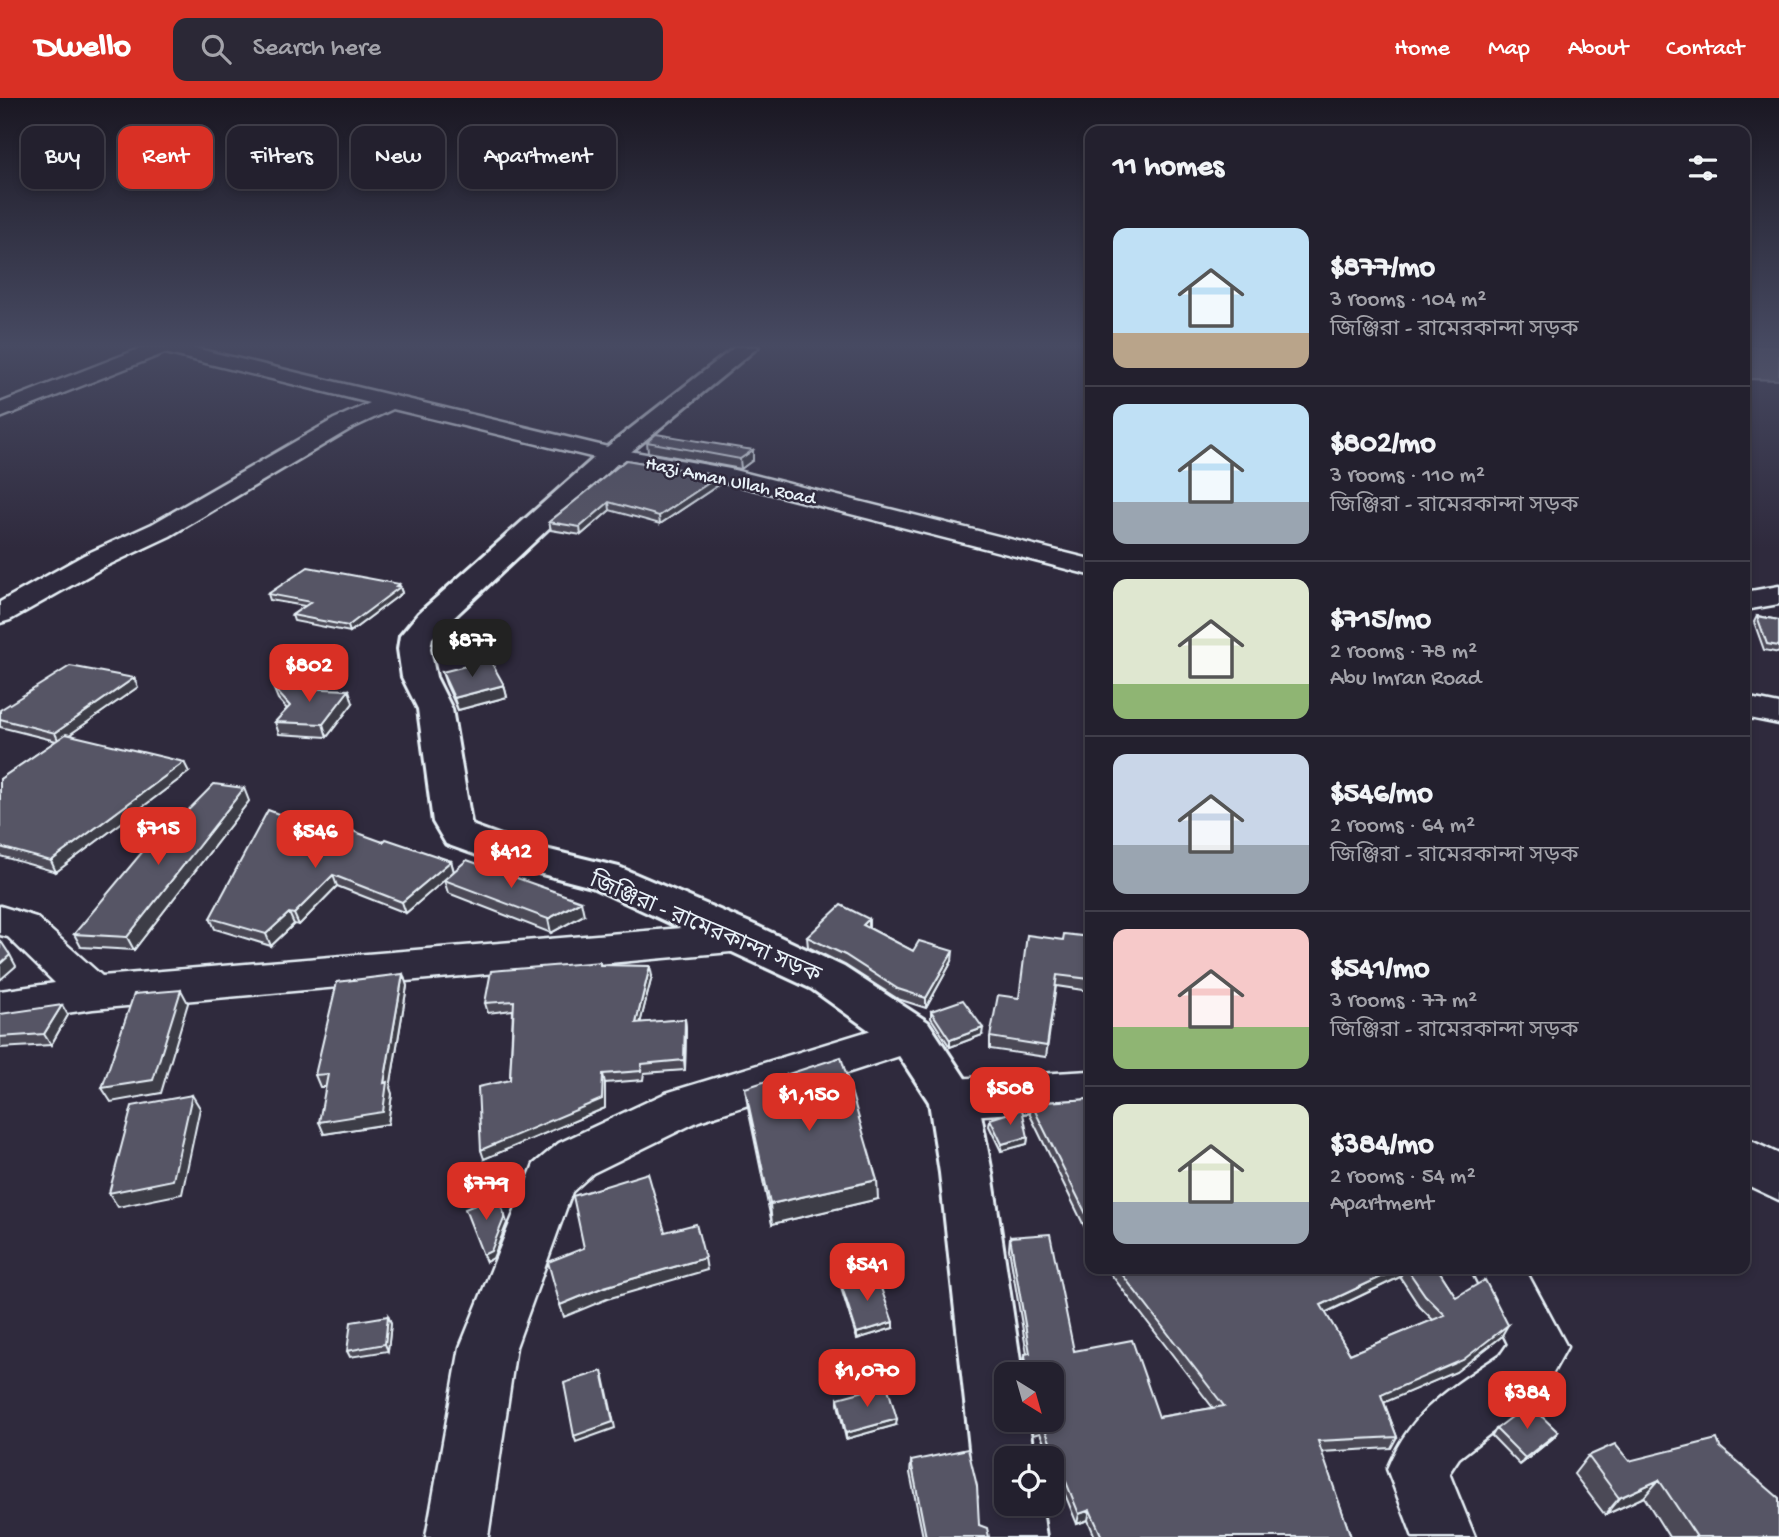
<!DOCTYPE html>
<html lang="en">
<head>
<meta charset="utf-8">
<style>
	:root { --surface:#23202e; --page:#2b2836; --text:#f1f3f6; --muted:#a3a3aa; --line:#403e4a; --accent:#d93025 }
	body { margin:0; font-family:"Gochi Hand","Noto Sans Bengali",sans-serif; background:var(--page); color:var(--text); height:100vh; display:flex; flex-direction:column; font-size:26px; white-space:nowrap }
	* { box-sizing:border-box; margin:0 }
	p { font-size:23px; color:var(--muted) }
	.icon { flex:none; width:38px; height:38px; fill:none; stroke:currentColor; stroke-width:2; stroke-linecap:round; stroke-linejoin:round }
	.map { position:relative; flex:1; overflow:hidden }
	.side { position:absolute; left:1085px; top:28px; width:665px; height:1148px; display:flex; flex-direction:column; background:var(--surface); border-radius:14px; box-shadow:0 4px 10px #0003,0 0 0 2px var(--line) }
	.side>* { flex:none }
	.hud { position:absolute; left:21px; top:28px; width:665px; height:63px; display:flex; gap:14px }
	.needle { width:46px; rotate:143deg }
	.buttons { position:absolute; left:994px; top:1264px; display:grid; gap:14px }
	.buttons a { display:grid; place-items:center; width:70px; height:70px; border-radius:14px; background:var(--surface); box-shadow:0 4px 10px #0003,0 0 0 2px var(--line); font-size:35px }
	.price { position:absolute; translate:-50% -60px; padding:0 16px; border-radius:14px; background:var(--accent); color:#fff; font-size:23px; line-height:46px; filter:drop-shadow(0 2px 4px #0008) }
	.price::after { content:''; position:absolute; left:50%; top:42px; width:21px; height:16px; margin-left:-10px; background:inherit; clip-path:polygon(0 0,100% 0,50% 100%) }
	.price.active { background:#222; color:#fff }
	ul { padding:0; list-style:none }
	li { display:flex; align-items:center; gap:21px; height:175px; padding:0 28px }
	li+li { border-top:2px solid var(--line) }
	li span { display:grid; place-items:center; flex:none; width:196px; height:140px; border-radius:14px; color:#555 }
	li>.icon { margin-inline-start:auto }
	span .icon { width:84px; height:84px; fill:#fffc; stroke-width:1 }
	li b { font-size:30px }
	h2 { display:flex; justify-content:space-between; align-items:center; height:84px; padding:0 28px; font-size:30px }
	.tag { padding:0 24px; border-radius:14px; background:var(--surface); box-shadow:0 4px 10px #0003,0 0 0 2px var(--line); font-size:24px; line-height:63px }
	.tag.active { background:var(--accent); color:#fff }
	header { display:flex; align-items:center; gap:42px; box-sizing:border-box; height:98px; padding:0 35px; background:var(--accent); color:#fff }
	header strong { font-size:33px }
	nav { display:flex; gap:38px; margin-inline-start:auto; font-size:24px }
	.search { width:490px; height:63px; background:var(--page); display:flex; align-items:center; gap:18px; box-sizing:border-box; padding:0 24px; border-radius:14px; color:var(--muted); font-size:26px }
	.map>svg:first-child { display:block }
</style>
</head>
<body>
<header>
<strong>Dwello</strong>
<div class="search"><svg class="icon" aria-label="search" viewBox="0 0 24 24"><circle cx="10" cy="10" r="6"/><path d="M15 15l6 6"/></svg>Search here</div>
<nav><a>Home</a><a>Map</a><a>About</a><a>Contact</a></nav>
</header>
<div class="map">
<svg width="1779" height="1439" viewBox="0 0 1779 1439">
	<rect width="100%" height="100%" fill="#2f2a3d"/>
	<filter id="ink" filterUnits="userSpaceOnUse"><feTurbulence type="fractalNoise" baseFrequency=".0143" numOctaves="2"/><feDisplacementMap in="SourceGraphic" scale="14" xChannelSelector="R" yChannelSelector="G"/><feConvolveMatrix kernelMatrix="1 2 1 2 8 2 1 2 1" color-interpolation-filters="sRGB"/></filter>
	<g filter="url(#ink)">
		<path fill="#696978" stroke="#9c9fab" stroke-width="2" d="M 1745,249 L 1779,249 L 1779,282 L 1745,281 Z"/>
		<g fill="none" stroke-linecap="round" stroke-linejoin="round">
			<g stroke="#e8f1f8" stroke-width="5">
				<path id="minor" d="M 144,249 L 190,249 L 612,350 L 730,371 L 1090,461 L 1090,477 L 729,385 L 612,364 L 393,311 L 350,331 L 170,438 L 104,469 L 10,522 L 0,525 L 0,504 L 84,457 L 152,426 L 334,321 L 370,305 L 165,255 L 0,320 L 0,305 Z
					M 1779,488 L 1779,506 L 1745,512 L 1745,494 Z
					M 1745,599 L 1779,606 L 1779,626 L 1745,619 Z
					M 0,808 L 36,819 L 102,878 L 742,825 L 757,829 L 763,839 L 757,849 L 742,853 L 93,911 L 0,925 L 0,893 L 55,885 L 8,839 L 0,837 Z
					M 911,920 L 927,925 L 933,937 L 927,949 L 699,1023 L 593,1075 L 572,1094 L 516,1249 L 488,1439 L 426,1439 L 460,1249 L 534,1066 L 559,1045 L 666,995 Z
					M 1090,973 L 1090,1010 L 953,1019 L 936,1013 L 930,1000 L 936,987 L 953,981 Z
					M 1745,1040 L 1779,1056 L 1779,1102 L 1745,1086 Z
					M 1471,1171 L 1525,1171 L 1567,1249 L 1541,1296 L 1459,1360 L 1449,1375 L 1475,1439 L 1413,1439 L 1387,1371 C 1412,1311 1450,1291 1501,1256 L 1508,1246 Z"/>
			</g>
			<g stroke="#e8f1f8" stroke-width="6">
				<path id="primary" d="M 735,249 L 758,249 L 621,362 L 432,540 L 430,551 L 436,579 L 452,611 L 471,724 L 474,728 L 521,745 L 619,769 L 757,828 L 844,869 L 928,924 L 978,1000 L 992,1075 L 1022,1276 L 1006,1276 L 1006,1321 L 1028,1321 L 1034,1360 L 1006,1360 L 1006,1405 L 1041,1405 L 1046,1439 L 980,1439 L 977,1405 L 979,1399 L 974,1387 L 940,1075 L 929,1004 L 894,950 L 812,891 L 592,789 L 496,764 L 446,746 L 433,724 L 418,611 L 402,579 L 398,551 L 400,538 L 419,515 L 603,352 Z"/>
			</g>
			<use href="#minor" fill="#2f2a3d" fill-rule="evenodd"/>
			<use href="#primary" fill="#2f2a3d" fill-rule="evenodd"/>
		</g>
		<path fill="#4b4957" stroke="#e8f1f8" stroke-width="2" fill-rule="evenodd" d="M 647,344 L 753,352 L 753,362 L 741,371 L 648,354 Z
			M 626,362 L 719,378 L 720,386 L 660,426 L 610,412 L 581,437 L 551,432 L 549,424 Z
			M 399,486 L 402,495 L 350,534 L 294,523 L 292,517 L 305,508 L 270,502 L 268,496 Z
			M 1757,518 L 1779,522 L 1779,555 L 1764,552 L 1754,524 Z
			M 442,574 L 504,587 L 507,599 L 458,612 L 446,586 Z
			M 138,589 L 69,637 L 189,674 L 56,774 L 0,758 L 0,681 L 56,643 L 0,629 L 0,612 Z
			M 273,589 L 353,605 L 327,639 L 279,636 L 275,624 L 287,611 L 278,601 Z
			M 249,703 L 134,852 L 81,849 L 74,836 Z
			M 305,726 L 383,744 L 451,763 L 454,774 L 584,817 L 551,835 L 448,795 L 444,782 L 406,815 L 337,788 L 299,827 L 294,826 L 271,848 L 215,831 L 210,820 Z
			M 869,821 L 869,830 L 913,853 L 952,863 L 926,910 L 898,901 L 845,867 L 808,849 L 807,839 Z
			M 1090,839 L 1090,893 L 1056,888 L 1046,959 L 990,951 L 990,939 L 1063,842 Z
			M 601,867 L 652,878 L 640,925 L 685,921 L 686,930 L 685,972 L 644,975 L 643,982 L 605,985 L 605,1010 L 484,1061 L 510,982 L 513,912 L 488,915 L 485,905 Z
			M 403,876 L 407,888 L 390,990 L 392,996 L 388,1026 L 324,1036 L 325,989 L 320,989 L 315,977 Z
			M 931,913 L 982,937 L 950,949 L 931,920 Z
			M 0,916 L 68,917 L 51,947 L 0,950 Z
			M 745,990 L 878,1101 L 772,1126 L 748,1010 Z
			M 1090,1001 L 1090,1140 L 1030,1017 L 1031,1005 Z
			M 990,1021 L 1028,1039 L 1027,1046 L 1001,1053 L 989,1028 Z
			M 1010,1139 L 1074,1253 L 1159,1319 L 1213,1310 L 1107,1171 L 1438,1171 L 1456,1199 L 1501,1239 L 1456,1274 L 1384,1304 L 1397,1339 L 1391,1350 L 1321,1354 L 1351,1439 L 1095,1439 L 1088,1422 L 1077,1426 L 1052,1364 L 1052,1360 L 1050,1360 L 1040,1335 L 1033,1337 L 1030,1321 L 1052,1321 L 1052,1276 L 1009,1276 L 1010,1267 L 1023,1267 L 1025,1256 L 1027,1256 L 1009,1151 ZM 1400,1179 L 1419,1208 L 1433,1222 L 1350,1256 L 1325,1215 Z
			M 841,1186 L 893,1230 L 857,1241 L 842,1193 Z
			M 388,1218 L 391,1225 L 388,1253 L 350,1259 L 347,1253 Z
			M 838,1300 L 896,1327 L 846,1341 L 838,1306 Z
			M 1496,1331 L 1558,1334 L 1553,1340 L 1520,1367 L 1492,1338 Z
			M 1588,1358 L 1629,1363 L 1779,1439 L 1669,1439 L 1644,1399 L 1605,1417 L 1574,1376 Z
			M 911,1363 L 979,1427 L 989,1439 L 923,1439 L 910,1375 Z"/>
		<path fill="#3d3c47" stroke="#e8f1f8" stroke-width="2" d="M 753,352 L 753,362 L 741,371 L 740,361 Z
			M 719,378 L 720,386 L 660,426 L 659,418 Z
			M 609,404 L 610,412 L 581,437 L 580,429 Z
			M 399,486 L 402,495 L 350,534 L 348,528 Z
			M 134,580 L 138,589 L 59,644 L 55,635 Z
			M 504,587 L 507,599 L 458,612 L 454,600 Z
			M 349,592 L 353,605 L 327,639 L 323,626 Z
			M 184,664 L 189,674 L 56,774 L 51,763 Z
			M 244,690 L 249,703 L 134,852 L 127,839 Z
			M 451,763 L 454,774 L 406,815 L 402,804 Z
			M 333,777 L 337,788 L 299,827 L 294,816 Z
			M 581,803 L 584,817 L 551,835 L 548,821 Z
			M 289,815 L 294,826 L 271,848 L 266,836 Z
			M 869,821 L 869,831 L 863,827 Z
			M 953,853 L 952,863 L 926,910 L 926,900 Z
			M 9,855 L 16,868 L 0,882 L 0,866 Z
			M 650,868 L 652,878 L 638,934 L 636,925 Z
			M 403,876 L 407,888 L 390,990 L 392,996 L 388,1026 L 324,1036 L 319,1024 L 384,985 Z
			M 181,892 L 188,905 L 161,995 L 111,1004 L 102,990 Z
			M 62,907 L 68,917 L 51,947 L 44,936 Z
			M 685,921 L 686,930 L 685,972 L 684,962 Z
			M 983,930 L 982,937 L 950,949 L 950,942 Z
			M 603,976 L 605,985 L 605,1010 L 484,1061 L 481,1052 Z
			M 192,997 L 200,1010 L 182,1096 L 118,1109 L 109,1095 Z
			M 1028,1039 L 1027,1046 L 1001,1053 L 1002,1046 Z
			M 877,1082 L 878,1101 L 772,1126 L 770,1106 Z
			M 505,1118 L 507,1125 L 493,1160 L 486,1164 L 483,1157 Z
			M 705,1160 L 707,1172 L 607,1201 L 564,1219 L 560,1207 L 604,1189 Z
			M 1398,1171 L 1404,1171 L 1400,1179 L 1316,1219 L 1321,1207 Z
			M 388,1218 L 391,1225 L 388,1253 L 385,1246 Z
			M 893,1224 L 893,1230 L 857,1241 L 857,1235 Z
			M 1508,1227 L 1501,1239 L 1456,1274 L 1376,1308 L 1381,1297 Z
			M 604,1279 L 615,1330 L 576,1344 L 574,1338 Z
			M 897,1321 L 896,1327 L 846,1341 L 846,1335 Z
			M 1558,1334 L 1553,1340 L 1520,1367 L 1525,1360 Z
			M 1659,1382 L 1644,1399 L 1605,1417 L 1619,1400 Z
			M 1090,1412 L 1088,1422 L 1077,1426 L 1079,1416 Z"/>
		<path fill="#575565" stroke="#e8f1f8" stroke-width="2" d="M 656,336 L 753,352 L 740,361 L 647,344 Z
			M 626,362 L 719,378 L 659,418 L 609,404 L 580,429 L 549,424 Z
			M 308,469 L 399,486 L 396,488 L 400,489 L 348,528 L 292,517 L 311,504 L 268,496 Z
			M 1757,518 L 1779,522 L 1779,548 L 1767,546 Z
			M 490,562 L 504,587 L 454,600 L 442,574 Z
			M 70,568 L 134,580 L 55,635 L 0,621 L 0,612 Z
			M 273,589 L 349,592 L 323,626 L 275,624 L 290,608 Z
			M 66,636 L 184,664 L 51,763 L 0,749 L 0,681 Z
			M 214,686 L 244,690 L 127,839 L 74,836 L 148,747 L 154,747 Z
			M 268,712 L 305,726 L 314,719 L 383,744 L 386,741 L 451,763 L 402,804 L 333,777 L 294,816 L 289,815 L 266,836 L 210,820 Z
			M 467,762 L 581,803 L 548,821 L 444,782 Z
			M 841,807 L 869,821 L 863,827 L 913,853 L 919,843 L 953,853 L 926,900 L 898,891 L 845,857 L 807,839 Z
			M 1064,836 L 1090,839 L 1090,881 L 1057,877 L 1047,948 L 990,939 L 998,897 L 1019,900 L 1027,837 L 1063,842 Z
			M 0,843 L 2,845 L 10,857 L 0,866 Z
			M 600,864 L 600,867 L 650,868 L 636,925 L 685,921 L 684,962 L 642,966 L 641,973 L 603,976 L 602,1001 L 481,1052 L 478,989 L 510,982 L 514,903 L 485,905 L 491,873 Z
			M 403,876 L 384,985 L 387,984 L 383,1014 L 319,1024 L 328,976 L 315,977 L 337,884 Z
			M 181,892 L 153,982 L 102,990 L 134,896 Z
			M 963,902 L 983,930 L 950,942 L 931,913 Z
			M 62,907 L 44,936 L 0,939 L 0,916 Z
			M 841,959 L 877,1082 L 770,1106 L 745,990 Z
			M 192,997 L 173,1082 L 109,1095 L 132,1008 Z
			M 1090,1001 L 1090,1124 L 1031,1005 Z
			M 1022,1011 L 1028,1039 L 1002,1046 L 990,1021 Z
			M 648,1075 L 665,1134 L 696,1126 L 705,1160 L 604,1189 L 560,1207 L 548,1164 L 584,1150 L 573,1098 Z
			M 497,1098 L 505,1118 L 491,1153 L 483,1157 L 465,1111 Z
			M 1050,1136 L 1074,1253 L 1132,1242 L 1159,1319 L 1224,1308 L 1118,1171 L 1398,1171 L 1321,1207 L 1350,1256 L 1445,1217 L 1425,1197 L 1407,1171 L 1438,1171 L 1456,1199 L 1485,1182 L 1508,1227 L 1463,1262 L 1381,1297 L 1397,1339 L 1318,1343 L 1351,1439 L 1102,1439 L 1090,1412 L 1079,1416 L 1042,1324 L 1035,1326 L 1034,1321 L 1052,1321 L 1052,1276 L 1012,1276 L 1010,1267 L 1026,1266 L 1025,1256 L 1030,1255 L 1010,1139 Z
			M 876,1176 L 893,1224 L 857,1235 L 841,1186 Z
			M 388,1218 L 385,1246 L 347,1253 L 351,1224 Z
			M 602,1273 L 613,1324 L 574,1338 L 564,1285 Z
			M 887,1287 L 897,1321 L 846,1335 L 838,1300 Z
			M 1529,1306 L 1558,1334 L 1525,1360 L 1496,1331 Z
			M 1717,1341 L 1720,1349 L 1779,1400 L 1779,1439 L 1697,1439 L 1659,1382 L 1619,1400 L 1588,1358 L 1615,1346 L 1629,1363 Z
			M 968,1351 L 977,1388 L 979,1427 L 987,1430 L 989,1439 L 926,1439 L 911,1363 Z"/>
	</g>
	<linearGradient id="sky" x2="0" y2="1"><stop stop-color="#1a1722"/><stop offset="0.55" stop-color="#474a62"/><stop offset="1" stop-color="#474a62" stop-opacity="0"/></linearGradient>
	<rect width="1779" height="450" fill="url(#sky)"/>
	<g text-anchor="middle" stroke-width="5" stroke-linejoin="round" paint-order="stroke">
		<g font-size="19" fill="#e8f1f8" stroke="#2f2a3d">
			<text transform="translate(731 381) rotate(12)" y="7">Hazi Aman Ullah Road</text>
		</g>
		<g font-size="23" fill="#e8f1f8" stroke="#2f2a3d">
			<text transform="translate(706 828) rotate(23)" y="8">জিঞ্জিরা - রামেরকান্দা সড়ক</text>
		</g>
	</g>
</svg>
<div class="buttons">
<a><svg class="needle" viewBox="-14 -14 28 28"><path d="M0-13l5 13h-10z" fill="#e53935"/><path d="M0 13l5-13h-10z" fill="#a3a3aa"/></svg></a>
<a><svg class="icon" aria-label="locate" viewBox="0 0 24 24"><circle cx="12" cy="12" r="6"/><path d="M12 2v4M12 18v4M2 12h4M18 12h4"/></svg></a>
</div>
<b class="price active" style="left:472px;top:581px">$877</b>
<b class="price" style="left:309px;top:606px">$802</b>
<b class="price" style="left:158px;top:769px">$715</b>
<b class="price" style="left:315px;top:772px">$546</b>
<b class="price" style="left:511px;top:792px">$412</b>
<b class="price" style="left:1010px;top:1029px">$508</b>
<b class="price" style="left:809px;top:1035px">$1,150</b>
<b class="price" style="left:486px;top:1124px">$779</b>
<b class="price" style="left:867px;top:1205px">$541</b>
<b class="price" style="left:867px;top:1311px">$1,070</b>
<b class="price" style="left:1527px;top:1333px">$384</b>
<div class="hud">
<a class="tag">Buy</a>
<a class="tag active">Rent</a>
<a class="tag">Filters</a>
<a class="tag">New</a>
<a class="tag">Apartment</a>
</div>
<section class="side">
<h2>11 homes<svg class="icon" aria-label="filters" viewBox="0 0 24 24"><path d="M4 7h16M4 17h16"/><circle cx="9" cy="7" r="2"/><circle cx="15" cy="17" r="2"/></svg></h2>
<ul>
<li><span style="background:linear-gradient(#bfe0f5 75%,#b9a48a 0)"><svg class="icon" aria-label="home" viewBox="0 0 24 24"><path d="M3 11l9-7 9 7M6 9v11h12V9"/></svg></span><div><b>$877/mo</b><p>3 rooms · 104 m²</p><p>জিঞ্জিরা - রামেরকান্দা সড়ক</p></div></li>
<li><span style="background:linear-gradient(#bfe0f5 70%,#9aa5b1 0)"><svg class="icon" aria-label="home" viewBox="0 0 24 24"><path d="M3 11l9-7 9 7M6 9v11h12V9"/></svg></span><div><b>$802/mo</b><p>3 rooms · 110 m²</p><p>জিঞ্জিরা - রামেরকান্দা সড়ক</p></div></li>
<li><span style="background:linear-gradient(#dfe7d0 75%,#8fb573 0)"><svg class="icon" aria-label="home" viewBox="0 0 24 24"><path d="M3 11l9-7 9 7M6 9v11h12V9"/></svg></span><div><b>$715/mo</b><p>2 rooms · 78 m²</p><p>Abu Imran Road</p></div></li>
<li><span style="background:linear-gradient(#c9d6e8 65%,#9aa5b1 0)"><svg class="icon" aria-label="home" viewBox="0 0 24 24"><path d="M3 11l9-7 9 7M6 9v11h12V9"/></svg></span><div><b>$546/mo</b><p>2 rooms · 64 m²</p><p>জিঞ্জিরা - রামেরকান্দা সড়ক</p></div></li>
<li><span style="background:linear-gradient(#f6c9c9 70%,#8fb573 0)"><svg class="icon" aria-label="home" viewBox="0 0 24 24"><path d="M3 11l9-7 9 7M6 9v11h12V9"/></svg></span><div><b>$541/mo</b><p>3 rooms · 77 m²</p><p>জিঞ্জিরা - রামেরকান্দা সড়ক</p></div></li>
<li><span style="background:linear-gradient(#dfe7d0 70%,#9aa5b1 0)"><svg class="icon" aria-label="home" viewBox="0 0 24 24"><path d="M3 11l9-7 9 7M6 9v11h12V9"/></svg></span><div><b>$384/mo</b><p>2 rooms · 54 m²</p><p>Apartment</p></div></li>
</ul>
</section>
</div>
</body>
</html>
